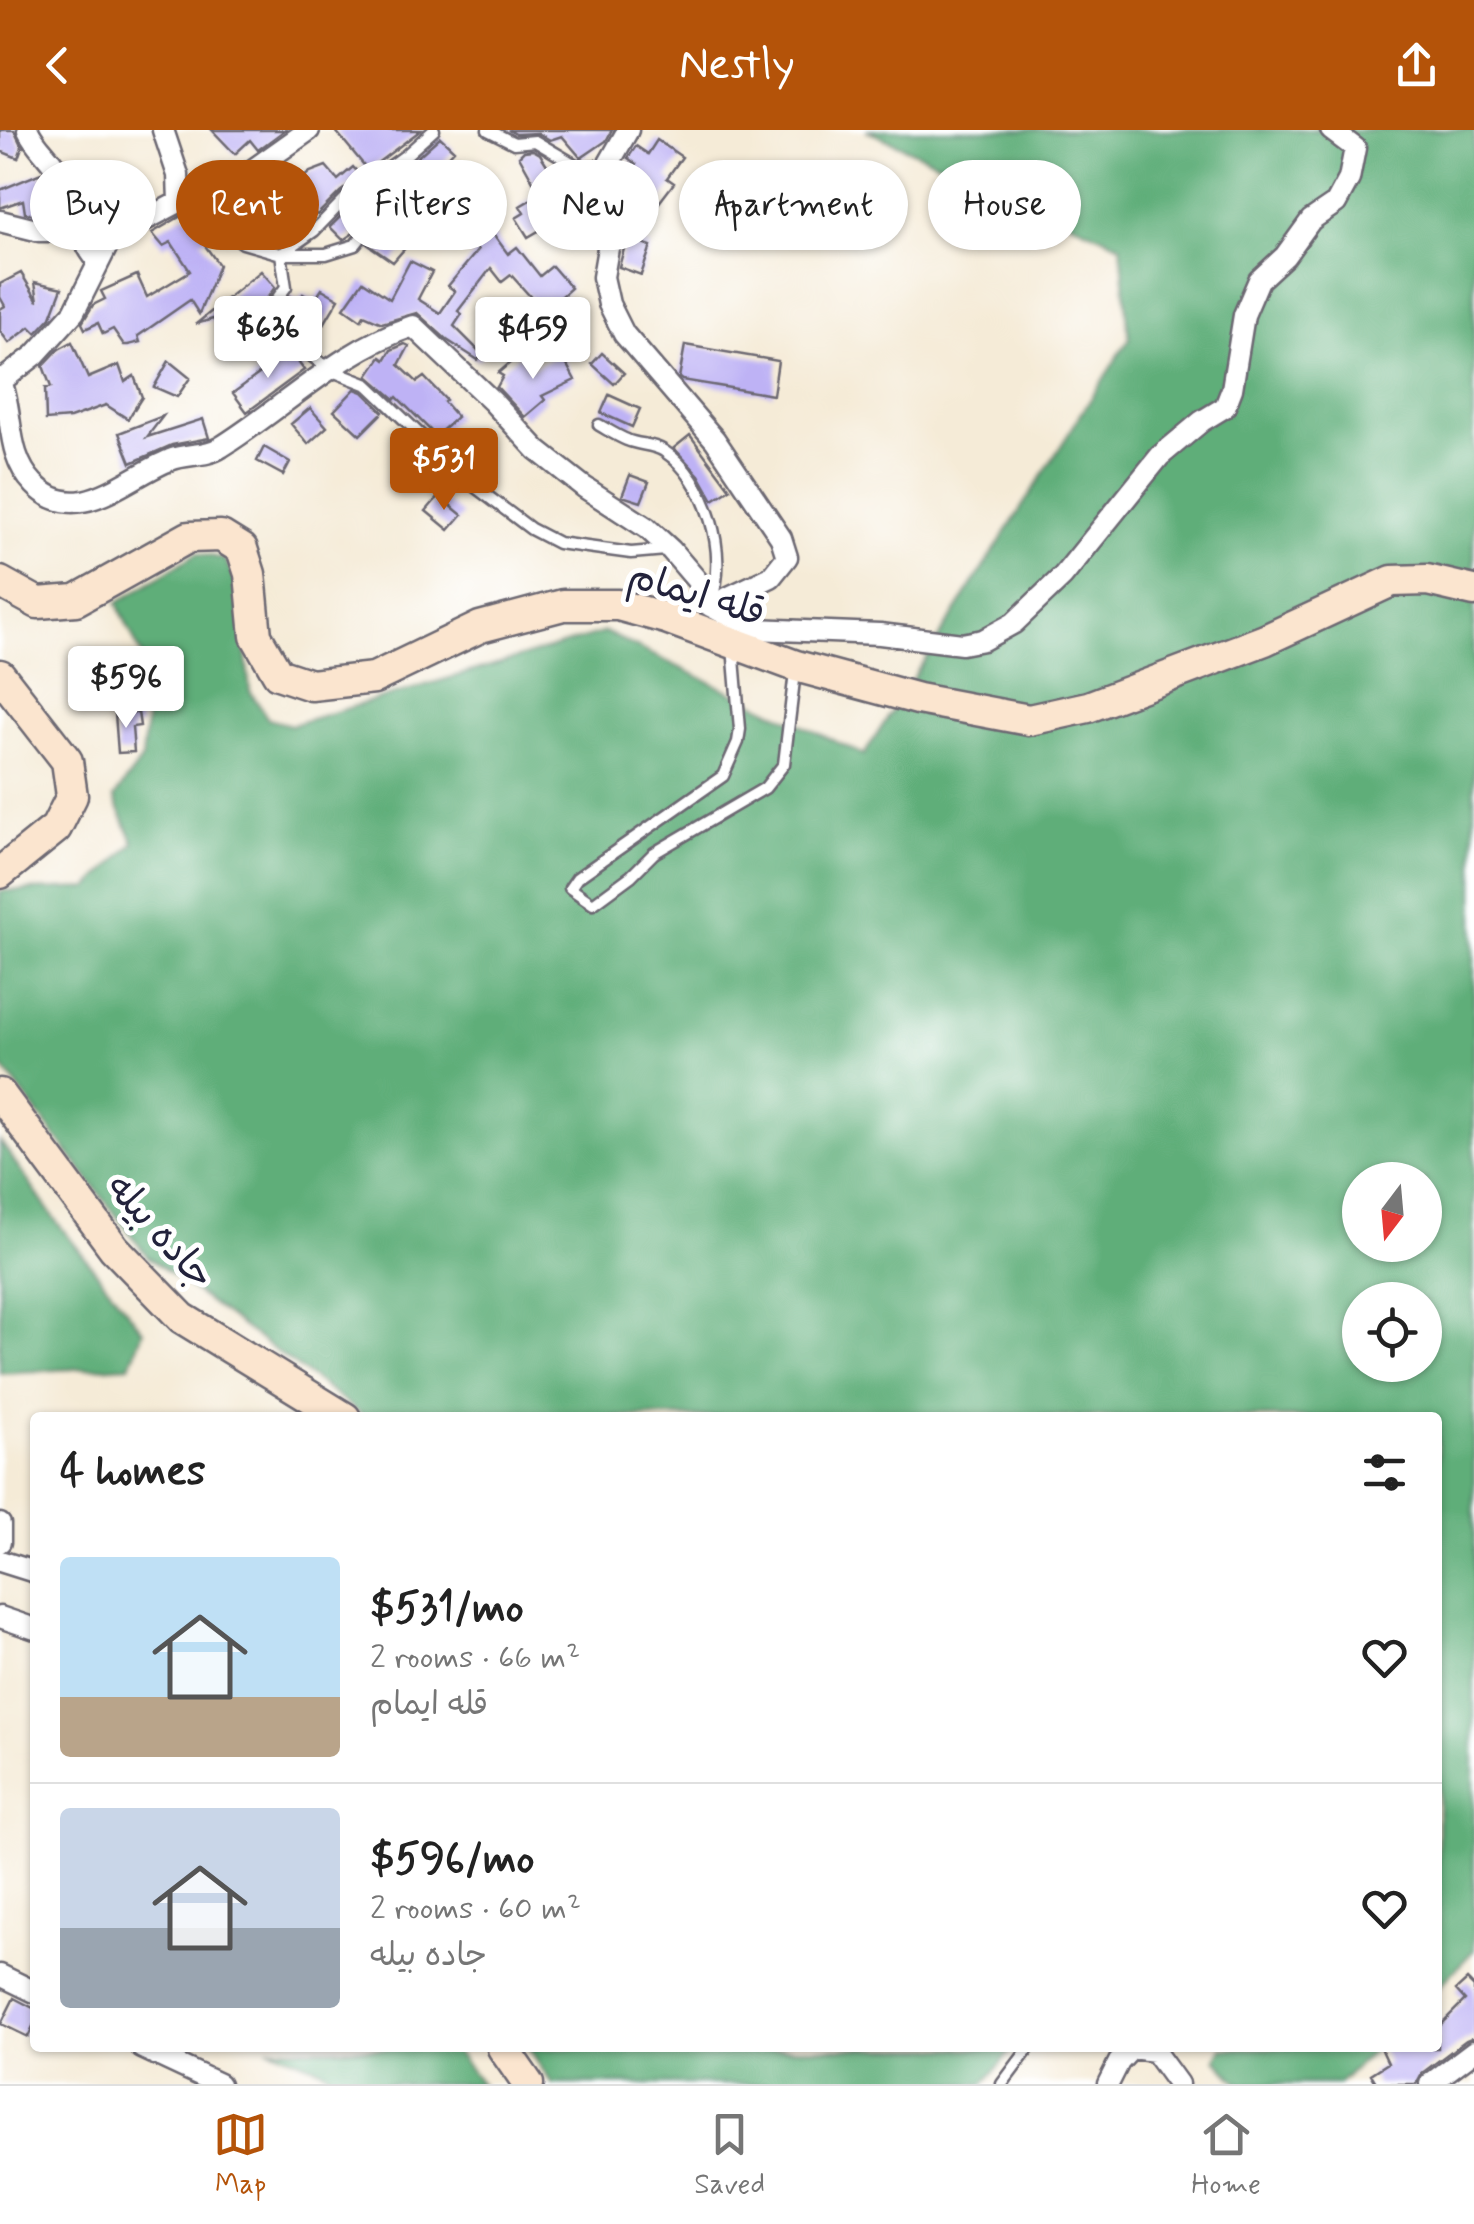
<!DOCTYPE html>
<html lang="en">
<head>
<meta charset="utf-8">
<style>
	:root { --surface:#fff; --page:#f6f6f6; --text:#222; --muted:#767676; --line:#e0e0e0; --accent:#b45309 }
	body { margin:0; font-family:Mynerve,"Playpen Sans Arabic",sans-serif; background:var(--page); color:var(--text); height:100vh; display:flex; flex-direction:column; font-size:38px; white-space:nowrap }
	* { box-sizing:border-box; margin:0 }
	p { font-size:32px; color:var(--muted) }
	.icon { flex:none; width:55px; height:55px; fill:none; stroke:currentColor; stroke-width:2; stroke-linecap:round; stroke-linejoin:round }
	.map { position:relative; flex:1; overflow:hidden }
	.drawer { position:absolute; left:30px; top:1282px; width:1412px; height:640px; display:flex; flex-direction:column; background:var(--surface); border-radius:10px; box-shadow:0 2px 8px #0004 }
	.drawer>* { flex:none }
	.banner { position:absolute; left:30px; top:30px; width:1415px; height:90px; display:flex; gap:20px }
	.needle { width:65px; rotate:196deg }
	.buttons { position:absolute; left:1342px; top:1032px; display:grid; gap:20px }
	.buttons a { display:grid; place-items:center; width:100px; height:100px; border-radius:50%; background:var(--surface); box-shadow:0 2px 8px #0004; font-size:50px }
	.price { position:absolute; translate:-50% -85px; padding:0 22px; border-radius:10px; background:#fff; color:#222; font-size:32px; line-height:65px; filter:drop-shadow(0 2px 5px #0008) }
	.price::after { content:''; position:absolute; left:50%; top:60px; width:30px; height:22px; margin-left:-15px; background:inherit; clip-path:polygon(0 0,100% 0,50% 100%) }
	.price.current { background:var(--accent); color:#fff }
	ul { padding:0; list-style:none }
	li { display:flex; align-items:center; gap:30px; height:250px; padding:0 30px }
	li+li { border-top:2px solid var(--line) }
	li span { display:grid; place-items:center; flex:none; width:280px; height:200px; border-radius:10px; color:#555 }
	li>.icon { margin-inline-start:auto }
	span .icon { width:120px; height:120px; fill:#fffc; stroke-width:1 }
	li b { font-size:42px }
	h2 { display:flex; justify-content:space-between; align-items:center; height:120px; padding:0 30px; font-size:42px }
	.chip { padding:0 35px; border-radius:45px; background:var(--surface); box-shadow:0 2px 8px #0004; font-size:35px; line-height:90px }
	.chip.current { background:var(--accent); color:#fff }
	header { display:flex; justify-content:space-between; align-items:center; height:130px; padding:0 30px; background:var(--accent); color:#fff; font-size:45px; font-weight:600 }
	.tabs { display:flex; justify-content:space-around; align-items:center; height:140px; border-top:2px solid var(--line); background:var(--surface); font-size:28px; color:var(--muted) }
	.tabs a { display:grid; justify-items:center; gap:5px }
	.tabs .current { color:var(--accent) }
	.map>svg:first-child { display:block }
</style>
</head>
<body>
<header><svg class="icon" aria-label="back" viewBox="0 0 24 24"><path d="M15 5l-7 7 7 7"/></svg>Nestly<svg class="icon" aria-label="share" viewBox="0 0 24 24"><path d="M12 15V3M7 8l5-5 5 5M5 13v7h14v-7"/></svg></header>
<div class="map">
<svg width="1474" height="1954" viewBox="0 0 1474 1954">
	<rect width="100%" height="100%" fill="#fff"/>
	<filter id="ink" filterUnits="userSpaceOnUse"><feTurbulence type="fractalNoise" baseFrequency=".01" numOctaves="2"/><feDisplacementMap in="SourceGraphic" scale="20" xChannelSelector="R" yChannelSelector="G"/><feConvolveMatrix kernelMatrix="1 2 1 2 8 2 1 2 1" color-interpolation-filters="sRGB"/></filter>
	<filter id="wash" filterUnits="userSpaceOnUse"><feTurbulence type="fractalNoise" baseFrequency=".0048" numOctaves="4" result="noise"/><feDisplacementMap in="SourceGraphic" scale="40" xChannelSelector="R" yChannelSelector="G"/><feGaussianBlur stdDeviation="2.25" result="paint"/><feColorMatrix in="noise" values="0 0 0 0 0 0 0 0 0 0 0 0 0 0 0 0 0 1.4 0 .05"/><feComposite in="paint" operator="in"/></filter>
	<g filter="url(#wash)">
		<rect width="100%" height="100%" fill="#f5ebd7"/>
		<path fill="#5fae79" stroke="#40685a" stroke-width="2.5" fill-rule="evenodd" d="M 866,0 L 1474,0 L 1474,1820 L 1438,1858 L 1438,1288 L 365,1287 L 148,1127 L 0,934 L 0,761 L 89,758 L 134,713 L 114,668 L 142,629 L 151,546 L 117,473 L 197,423 L 225,429 L 238,456 L 250,561 L 268,589 L 291,595 L 605,502 L 864,625 L 1129,209 L 1121,115 ZM 1360,1050 L 1425,1050 L 1425,1115 L 1360,1115 ZM 1360,1170 L 1425,1170 L 1425,1235 L 1360,1235 Z
			M 0,1011 L 53,1087 L 143,1201 L 130,1236 L 0,1243 Z
			M 268,1918 L 453,1918 L 481,1954 L 344,1954 L 322,1939 Z
			M 528,1918 L 1013,1918 L 984,1954 L 552,1954 Z
			M 1222,1918 L 1376,1918 L 1338,1954 L 1240,1954 L 1216,1929 Z"/>
		<g id="blocks">
			<path fill="#beb2f5" d="M 0,0 L 14,0 L 22,17 L 18,28 L 0,21 Z
				M 212,0 L 285,0 L 258,20 L 250,10 L 235,24 Z
				M 335,0 L 421,0 L 368,40 Z
				M 508,0 L 612,0 L 606,11 L 581,28 L 562,6 L 550,10 L 538,3 L 516,4 Z
				M 440,7 L 454,20 L 424,52 L 410,40 L 414,30 Z
				M 657,10 L 682,27 L 667,48 L 674,53 L 655,78 L 639,65 L 628,45 L 636,34 L 628,28 L 636,16 L 648,24 Z
				M 533,20 L 540,24 L 556,49 L 578,45 L 581,58 L 548,68 L 555,80 L 547,85 L 552,93 L 528,107 L 516,88 L 524,83 L 520,76 L 540,64 L 519,26 L 524,21 Z
				M 326,36 L 338,50 L 353,37 L 361,46 L 340,62 L 317,85 L 314,83 L 310,86 L 307,82 L 290,99 L 268,77 L 310,42 Z
				M 41,43 L 47,87 L 25,83 L 23,70 L 0,78 L 0,60 Z
				M 600,50 L 610,69 L 595,80 L 583,62 Z
				M 373,60 L 381,69 L 352,104 L 343,110 L 330,97 L 352,75 Z
				M 246,61 L 274,84 L 262,99 L 256,95 L 248,105 L 217,81 Z
				M 410,68 L 422,79 L 416,87 L 425,95 L 393,132 L 367,114 L 392,82 L 395,85 Z
				M 198,84 L 209,108 L 201,110 L 219,135 L 199,184 L 190,170 L 138,206 L 140,212 L 128,215 L 124,215 L 113,199 L 103,204 L 98,193 L 85,199 L 82,193 L 93,175 L 105,169 L 101,161 L 137,145 L 147,167 L 190,141 L 171,112 L 163,116 L 152,103 L 183,85 Z
				M 491,101 L 508,124 L 517,117 L 540,146 L 552,136 L 571,158 L 544,182 L 511,145 L 502,152 L 491,138 L 458,181 L 462,184 L 454,196 L 483,225 L 478,230 L 447,210 L 417,183 L 382,193 L 364,185 L 361,190 L 344,178 L 363,151 L 390,169 L 410,131 L 432,142 L 418,169 L 440,183 L 455,161 L 448,156 L 478,120 L 473,114 Z
				M 627,108 L 651,116 L 641,145 L 619,137 Z
				M 261,141 L 275,157 L 265,171 L 266,182 L 238,201 L 226,203 L 213,189 L 196,194 Z
				M 21,143 L 38,171 L 35,152 L 62,158 L 51,187 L 36,203 L 30,197 L 9,213 L 0,201 L 0,179 L 5,176 L 0,167 L 0,154 Z
				M 322,159 L 339,169 L 324,194 L 316,189 L 311,197 L 283,180 L 290,166 L 299,172 L 303,164 L 314,171 Z
				M 72,212 L 88,248 L 119,235 L 125,252 L 134,246 L 142,267 L 128,289 L 106,275 L 70,288 L 46,290 L 45,258 L 51,257 L 43,236 L 59,219 Z
				M 405,214 L 409,216 L 399,235 L 417,252 L 424,247 L 446,270 L 444,272 L 457,287 L 436,306 L 397,267 L 395,269 L 368,246 L 381,227 L 385,230 L 391,220 Z
				M 685,215 L 778,231 L 773,265 L 682,250 L 679,248 Z
				M 290,221 L 304,240 L 247,282 L 233,263 Z
				M 602,223 L 624,243 L 614,254 L 592,234 Z
				M 561,224 L 575,250 L 542,266 L 545,270 L 525,287 L 497,257 L 503,246 L 498,243 L 519,225 L 530,239 Z
				M 169,231 L 190,248 L 177,267 L 154,257 Z
				M 355,259 L 363,262 L 383,282 L 360,305 L 334,281 Z
				M 609,265 L 640,279 L 632,297 L 601,283 Z
				M 310,278 L 327,297 L 308,314 L 291,294 Z
				M 163,286 L 147,307 L 203,289 L 209,308 L 172,315 L 131,333 L 119,303 Z
				M 690,305 L 730,359 L 713,370 L 699,345 L 674,318 Z
				M 264,317 L 290,332 L 283,345 L 257,331 Z
				M 630,345 L 649,352 L 641,372 L 622,366 Z
				M 439,366 L 462,385 L 449,400 L 426,381 Z
				M 143,529 L 145,555 L 119,557 L 117,531 Z
				M 138,582 L 140,596 L 132,597 L 134,622 L 118,623 L 115,584 Z
				M 1467,1850 L 1474,1857 L 1474,1907 L 1466,1910 L 1422,1943 L 1416,1954 L 1377,1954 L 1371,1944 L 1388,1933 L 1381,1918 L 1438,1918 L 1438,1897 L 1465,1870 L 1456,1860 Z
				M 14,1868 L 35,1879 L 35,1892 L 28,1907 L 1,1894 Z"/>
		</g>
	</g>
	<g filter="url(#ink)">
		<use href="#blocks" fill-opacity="0" stroke="#6c6872" stroke-width="2.5"/>
		<g fill="none" stroke-linecap="round" stroke-linejoin="round">
			<g stroke="#6c6872" stroke-width="15">
				<path id="lane" d="M 488,0 L 514,13 L 535,11 L 579,37 L 608,35
					M 406,25 L 346,68 L 314,101 L 281,124 L 286,157 L 273,174 L 278,200 L 330,240 L 368,255 L 474,356 L 531,399 L 558,413 L 631,423 L 666,420
					M 199,70 L 213,91 L 243,113 L 281,124 L 326,124 L 355,115 L 391,70 L 406,25 L 434,0
					M 599,295 C 608,300 617,306 627,310 C 638,315 654,314 664,321 C 707,349 729,425 711,471
					M 733,517 L 740,599 L 738,612 L 723,646 L 577,748 L 570,758 L 593,774 L 631,746 L 654,723 L 765,658 L 784,634 L 795,542
					M 1002,1954 L 1029,1918"/>
			</g>
			<g stroke="#6c6872" stroke-width="25">
				<path id="street" d="M 28,0 C 36,18 53,29 61,47 C 74,74 77,107 97,130
					M 163,0 L 178,45 L 179,72
					M 628,0 L 608,35 L 627,72 L 608,118 L 603,147 L 609,174 L 624,204 L 715,310 L 781,408 L 787,427 L 771,447 L 710,476
					M 0,91 L 40,101 L 81,101
					M 0,248 C 14,282 5,325 34,354 C 77,399 126,347 170,330 C 186,323 206,327 221,317 C 285,277 340,220 413,196 L 493,272 L 537,320 L 584,357 L 647,398 L 671,420 L 700,454 L 710,476 L 754,499 L 880,504 L 962,514 L 983,510 L 1014,493 L 1063,446 L 1160,326 L 1202,291 L 1225,277 L 1232,259 L 1244,185 L 1259,150 L 1285,126 L 1311,90 L 1336,73 L 1349,49 L 1355,18 L 1331,0
					M 0,252 L 35,225 L 74,182 L 111,108 L 179,72 L 213,68 L 309,0
					M 0,1394 L 0,1412
					M 0,1431 L 35,1442
					M 0,1487 L 35,1499
					M 0,1845 L 35,1862
					M 142,1918 L 219,1954
					M 1108,1954 L 1119,1932 L 1132,1918 L 1154,1921 L 1178,1954
					M 1430,1954 L 1474,1921"/>
			</g>
			<g stroke="#6c6872" stroke-width="35">
				<path id="secondary" d="M 0,452 L 38,473 L 76,470 L 189,407 L 221,406 L 242,419 L 250,444 L 256,506 L 278,544 L 311,555 L 374,548 L 480,497 L 563,475 L 618,475 L 666,488 L 796,536 L 918,569 L 1029,590 L 1088,577 L 1265,510 L 1392,451 L 1427,450 L 1474,461
					M 0,545 L 67,631 L 72,666 L 56,698 L 0,743
					M 0,964 L 114,1118 L 182,1188 L 345,1288
					M 503,1918 L 528,1954"/>
			</g>
			<use href="#lane" stroke="#fff" stroke-width="10"/>
			<use href="#street" stroke="#fff" stroke-width="20"/>
			<use href="#secondary" stroke="#fbe5cf" stroke-width="30"/>
		</g>
	</g>
	<g text-anchor="middle" stroke-width="10" stroke-linejoin="round" paint-order="stroke">
		<g font-size="38" fill="#22223b" stroke="#fff">
			<text transform="translate(697 463) rotate(17)" y="13">قله ایمام</text>
			<text transform="translate(161 1101) rotate(48)" y="13">جاده بیله</text>
		</g>
	</g>
</svg>
<div class="buttons">
<a><svg class="needle" viewBox="-14 -14 28 28"><path d="M0-13l5 13h-10z" fill="#e53935"/><path d="M0 13l5-13h-10z" fill="#767676"/></svg></a>
<a><svg class="icon" aria-label="locate" viewBox="0 0 24 24"><circle cx="12" cy="12" r="6"/><path d="M12 2v4M12 18v4M2 12h4M18 12h4"/></svg></a>
</div>
<b class="price" style="left:268px;top:251px">$636</b>
<b class="price" style="left:533px;top:252px">$459</b>
<b class="price current" style="left:444px;top:383px">$531</b>
<b class="price" style="left:126px;top:601px">$596</b>
<div class="banner">
<a class="chip">Buy</a>
<a class="chip current">Rent</a>
<a class="chip">Filters</a>
<a class="chip">New</a>
<a class="chip">Apartment</a>
<a class="chip">House</a>
</div>
<section class="drawer">
<h2>4 homes<svg class="icon" aria-label="filters" viewBox="0 0 24 24"><path d="M4 7h16M4 17h16"/><circle cx="9" cy="7" r="2"/><circle cx="15" cy="17" r="2"/></svg></h2>
<ul>
<li><span style="background:linear-gradient(#bfe0f5 70%,#b9a48a 0)"><svg class="icon" aria-label="home" viewBox="0 0 24 24"><path d="M3 11l9-7 9 7M6 9v11h12V9"/></svg></span><div><b>$531/mo</b><p>2 rooms · 66 m²</p><p>قله ایمام</p></div><svg class="icon" aria-label="heart" viewBox="0 0 24 24"><path d="M12 20l-8-8c-3-5 5-10 8-4 3-6 11-1 8 4z"/></svg></li>
<li><span style="background:linear-gradient(#c9d6e8 60%,#9aa5b1 0)"><svg class="icon" aria-label="home" viewBox="0 0 24 24"><path d="M3 11l9-7 9 7M6 9v11h12V9"/></svg></span><div><b>$596/mo</b><p>2 rooms · 60 m²</p><p>جاده بیله</p></div><svg class="icon" aria-label="heart" viewBox="0 0 24 24"><path d="M12 20l-8-8c-3-5 5-10 8-4 3-6 11-1 8 4z"/></svg></li>
</ul>
</section>
</div>
<nav class="tabs">
<a class="current"><svg class="icon" aria-label="map" viewBox="0 0 24 24"><path d="M3 6l6-2 6 2 6-2v14l-6 2-6-2-6 2zM9 4v14M15 6v14"/></svg>Map</a>
<a><svg class="icon" aria-label="saved" viewBox="0 0 24 24"><path d="M7 4h10v16l-5-4-5 4z"/></svg>Saved</a>
<a><svg class="icon" aria-label="home" viewBox="0 0 24 24"><path d="M3 11l9-7 9 7M6 9v11h12V9"/></svg>Home</a>
</nav>
</body>
</html>
